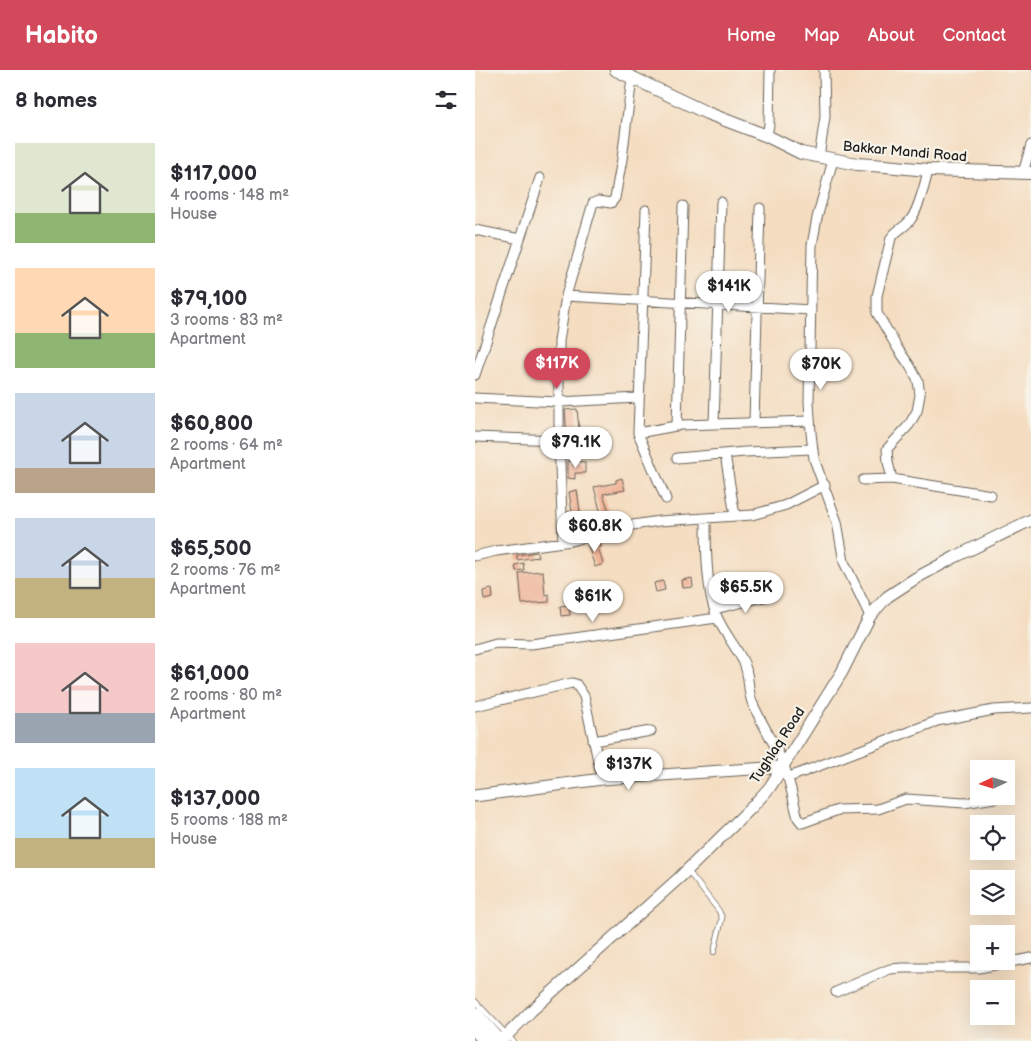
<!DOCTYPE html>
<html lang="en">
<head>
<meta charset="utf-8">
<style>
	:root { --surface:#fff; --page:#f2f2f3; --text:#2b2b33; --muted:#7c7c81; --accent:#d1495b }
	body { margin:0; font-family:"Balsamiq Sans",sans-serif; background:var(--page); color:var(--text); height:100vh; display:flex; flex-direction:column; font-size:19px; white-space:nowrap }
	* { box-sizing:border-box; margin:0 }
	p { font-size:16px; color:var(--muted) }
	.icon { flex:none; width:28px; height:28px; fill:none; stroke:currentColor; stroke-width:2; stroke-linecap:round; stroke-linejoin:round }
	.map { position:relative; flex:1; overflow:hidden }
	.drawer { display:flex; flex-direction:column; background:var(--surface); width:475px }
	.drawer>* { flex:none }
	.needle { width:32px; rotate:266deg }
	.buttons { position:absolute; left:495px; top:690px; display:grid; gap:10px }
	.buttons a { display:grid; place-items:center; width:45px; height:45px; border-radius:0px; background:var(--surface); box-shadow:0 5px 20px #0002; font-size:25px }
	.price { position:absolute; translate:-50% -42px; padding:0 11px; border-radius:18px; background:#fff; color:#222; font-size:16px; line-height:32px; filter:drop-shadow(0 1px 2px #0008) }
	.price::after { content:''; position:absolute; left:50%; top:30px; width:15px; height:11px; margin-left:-8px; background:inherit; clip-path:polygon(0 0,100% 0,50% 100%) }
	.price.current { background:var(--accent); color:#fff }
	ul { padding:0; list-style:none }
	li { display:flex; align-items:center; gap:15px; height:125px; padding:0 15px }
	li span { display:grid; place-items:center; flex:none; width:140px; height:100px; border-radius:0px; color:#555 }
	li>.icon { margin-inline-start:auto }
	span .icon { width:60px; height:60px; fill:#fffc; stroke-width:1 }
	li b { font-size:21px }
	h2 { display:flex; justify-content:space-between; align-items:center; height:60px; padding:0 15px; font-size:21px }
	header { display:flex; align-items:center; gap:30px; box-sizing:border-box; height:70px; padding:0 25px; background:var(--accent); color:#fff }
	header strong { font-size:24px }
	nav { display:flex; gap:28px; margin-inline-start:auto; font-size:18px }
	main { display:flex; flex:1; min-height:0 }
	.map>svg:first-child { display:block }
</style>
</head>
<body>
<header>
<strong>Habito</strong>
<nav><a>Home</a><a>Map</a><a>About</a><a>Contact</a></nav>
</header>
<main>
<section class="drawer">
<h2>8 homes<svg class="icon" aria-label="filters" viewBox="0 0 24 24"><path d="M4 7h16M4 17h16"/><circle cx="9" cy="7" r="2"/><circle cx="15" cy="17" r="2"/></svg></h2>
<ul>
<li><span style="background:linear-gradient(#dfe7d0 70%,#8fb573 0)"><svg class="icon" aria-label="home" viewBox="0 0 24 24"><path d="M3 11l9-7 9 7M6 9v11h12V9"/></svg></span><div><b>$117,000</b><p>4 rooms · 148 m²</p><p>House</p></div></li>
<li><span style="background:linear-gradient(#ffd9b3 65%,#8fb573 0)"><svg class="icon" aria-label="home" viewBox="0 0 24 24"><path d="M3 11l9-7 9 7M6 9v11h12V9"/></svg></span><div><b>$79,100</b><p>3 rooms · 83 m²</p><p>Apartment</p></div></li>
<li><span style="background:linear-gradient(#c9d6e8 75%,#b9a48a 0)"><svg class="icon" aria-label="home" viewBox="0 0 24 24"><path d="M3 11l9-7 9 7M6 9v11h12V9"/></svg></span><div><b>$60,800</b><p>2 rooms · 64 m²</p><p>Apartment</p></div></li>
<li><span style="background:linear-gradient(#c9d6e8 60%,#c2b280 0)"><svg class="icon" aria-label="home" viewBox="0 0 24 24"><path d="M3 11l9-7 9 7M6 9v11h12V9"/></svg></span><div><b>$65,500</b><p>2 rooms · 76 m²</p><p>Apartment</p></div></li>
<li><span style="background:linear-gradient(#f6c9c9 70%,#9aa5b1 0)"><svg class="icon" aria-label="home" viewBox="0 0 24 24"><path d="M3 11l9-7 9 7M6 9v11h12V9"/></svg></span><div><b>$61,000</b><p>2 rooms · 80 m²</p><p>Apartment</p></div></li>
<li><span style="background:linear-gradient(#bfe0f5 70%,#c2b280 0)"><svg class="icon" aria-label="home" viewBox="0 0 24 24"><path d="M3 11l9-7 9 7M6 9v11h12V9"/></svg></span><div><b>$137,000</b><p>5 rooms · 188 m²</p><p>House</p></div></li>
</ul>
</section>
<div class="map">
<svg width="556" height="971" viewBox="0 0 556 971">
	<rect width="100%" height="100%" fill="#f7f3e8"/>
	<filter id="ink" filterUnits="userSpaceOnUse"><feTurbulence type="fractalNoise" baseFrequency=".02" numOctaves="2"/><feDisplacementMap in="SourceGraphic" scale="10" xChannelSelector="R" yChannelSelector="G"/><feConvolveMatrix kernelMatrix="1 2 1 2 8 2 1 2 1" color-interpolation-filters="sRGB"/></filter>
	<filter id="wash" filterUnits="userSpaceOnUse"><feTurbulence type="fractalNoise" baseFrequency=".0096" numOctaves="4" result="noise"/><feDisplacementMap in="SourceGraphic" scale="20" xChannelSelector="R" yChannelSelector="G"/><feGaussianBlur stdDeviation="1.12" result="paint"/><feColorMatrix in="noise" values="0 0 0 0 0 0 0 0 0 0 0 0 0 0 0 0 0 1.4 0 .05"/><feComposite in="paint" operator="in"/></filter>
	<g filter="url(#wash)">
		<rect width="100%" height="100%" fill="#f4ddc1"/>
		<g id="blocks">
			<path fill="#efb297" d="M 102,339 L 104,358 L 98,359 L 100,378 L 93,378 L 90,340 Z
				M 93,391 L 110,392 L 110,403 L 100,403 L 100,409 L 93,408 Z
				M 147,408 L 150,420 L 128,424 L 138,453 L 129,456 L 119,417 L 141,413 L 141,410 Z
				M 102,420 L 106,448 L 93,449 L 93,442 L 97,442 L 94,422 Z
				M 124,470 L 126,477 L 123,477 L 128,494 L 120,497 L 112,473 Z
				M 62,482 L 63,487 L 42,490 L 42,485 Z
				M 48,493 L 49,500 L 41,501 L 40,495 Z
				M 68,501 L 70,525 L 74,524 L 74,532 L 47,534 L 44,503 Z
				M 217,508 L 218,517 L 208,518 L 207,510 Z
				M 188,511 L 190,520 L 181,522 L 179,513 Z
				M 117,515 L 120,516 L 121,522 L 106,528 L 103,520 Z
				M 17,519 L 18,528 L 9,530 L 8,521 Z
				M 94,535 L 95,545 L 86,546 L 85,536 Z"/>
		</g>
	</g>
	<g filter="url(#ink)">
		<use href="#blocks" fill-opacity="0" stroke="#686056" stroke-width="1"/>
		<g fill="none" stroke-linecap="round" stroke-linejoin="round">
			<g stroke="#686056" stroke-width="6">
				<path id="service" d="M 213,801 L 244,841 L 247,848 L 239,882
					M 0,931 L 38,971"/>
			</g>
			<g stroke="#686056" stroke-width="11">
				<path id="minor" d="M 292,66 L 294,54 L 295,0
					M 344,87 L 350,47 L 349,0
					M 358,90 L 342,148 L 337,175 L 334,332 L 336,363 L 339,389 L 362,452 L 369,492 L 395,546
					M 548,103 L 556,75
					M 171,140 L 163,363 L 191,429
					M 0,160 L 45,169
					M 91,226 L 336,240
					M 0,305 L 65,108
					M 0,328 L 84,332 L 164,328
					M 279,352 L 285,138
					M 239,354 L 246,132
					M 202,356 L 208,136
					M 163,363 L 206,355 L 335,351
					M 0,367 L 84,370
					M 250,384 L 260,446
					M 202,388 L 270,382 L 337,379
					M 417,409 L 413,392 L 412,379 L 434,355 L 442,341 L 445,325 L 443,311 L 435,296 L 423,279 L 402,243 L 402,226 L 416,168 C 421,160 431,157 436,149 C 443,140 451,111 453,100
					M 388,410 L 417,409 L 516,425
					M 231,448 C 231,475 231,524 243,549 C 250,564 261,577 268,591 C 275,604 272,619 277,632 C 286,653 299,672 308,693 C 315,710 318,730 323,748 L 327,753 L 363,740 L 403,739 L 431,729 L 489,733 L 520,728
					M 88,472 L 84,370 L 84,271 L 91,226 L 118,133 L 123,131 L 136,133 L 140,128 L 147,89 L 157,8
					M 0,486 L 21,481 L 96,471 L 158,455 L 184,451 L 277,445 L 311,435 L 350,415
					M 240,539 L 296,525
					M 0,579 L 21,573 L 56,574 L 242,548
					M 0,636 L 97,613 L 101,614 L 109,626 L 127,709
					M 118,671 L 176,661
					M 312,708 L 462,651 L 519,640 L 556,638
					M 361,922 L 415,899 L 428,898 L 504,898 L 556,888"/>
			</g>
			<g stroke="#686056" stroke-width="13">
				<path id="tertiary" d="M 0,726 L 127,709 L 306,697
					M 26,971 L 56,941 L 204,808 L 276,738 L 295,717 L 367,602 L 395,546 L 412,527 L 441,508 L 480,487 L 556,450"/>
			</g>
			<g stroke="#686056" stroke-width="14">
				<path id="secondary" d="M 141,0 L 232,43 L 292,66 L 326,83 L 382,94 L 410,96 L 453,100 L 556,103"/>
			</g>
			<g stroke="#686056" stroke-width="16">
				<path id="primary" d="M 0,944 L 24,971
					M 0,959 L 11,971"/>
			</g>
			<use href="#service" stroke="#fff" stroke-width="4.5"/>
			<use href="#minor" stroke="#fff" stroke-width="9"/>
			<use href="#tertiary" stroke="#fff" stroke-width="11"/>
			<use href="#secondary" stroke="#fff" stroke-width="12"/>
			<use href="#primary" stroke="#fff" stroke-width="14"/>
		</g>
	</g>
	<g text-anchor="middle" stroke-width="4.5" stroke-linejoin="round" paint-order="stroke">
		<g font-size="14" fill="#1c1c1c" stroke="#f7f3e8">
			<text transform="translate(430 81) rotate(5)" y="5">Bakkar Mandi Road</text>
			<text transform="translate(302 675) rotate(-57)" y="5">Tughlaq Road</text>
		</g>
	</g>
</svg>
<div class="buttons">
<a><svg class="needle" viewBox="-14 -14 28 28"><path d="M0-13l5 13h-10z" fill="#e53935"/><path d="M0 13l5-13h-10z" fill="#7c7c81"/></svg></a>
<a><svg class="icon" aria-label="locate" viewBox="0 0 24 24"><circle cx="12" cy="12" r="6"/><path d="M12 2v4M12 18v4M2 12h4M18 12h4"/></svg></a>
<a><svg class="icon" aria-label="layers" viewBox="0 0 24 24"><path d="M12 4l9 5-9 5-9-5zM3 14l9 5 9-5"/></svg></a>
<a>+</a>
<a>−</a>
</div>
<b class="price" style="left:254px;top:243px">$141K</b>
<b class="price current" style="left:82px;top:320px">$117K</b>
<b class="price" style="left:346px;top:321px">$70K</b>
<b class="price" style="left:101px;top:399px">$79.1K</b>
<b class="price" style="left:120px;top:483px">$60.8K</b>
<b class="price" style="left:271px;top:544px">$65.5K</b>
<b class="price" style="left:118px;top:553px">$61K</b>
<b class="price" style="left:154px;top:721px">$137K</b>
</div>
</main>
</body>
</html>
